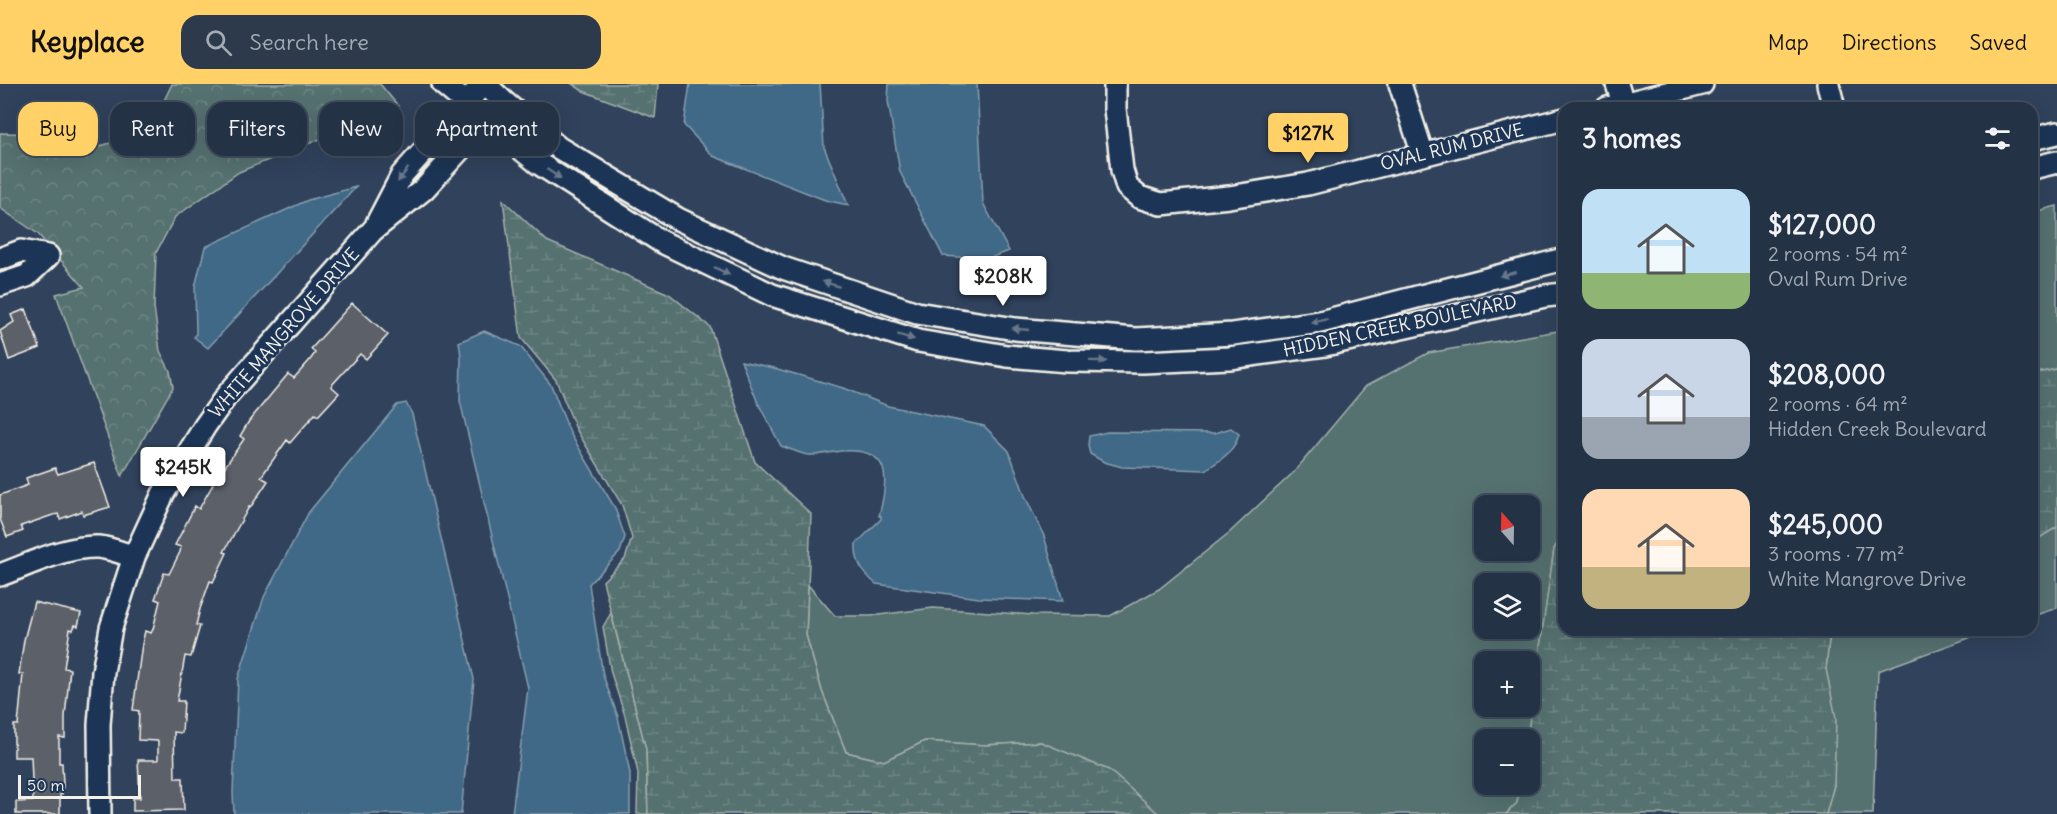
<!DOCTYPE html>
<html lang="en">
<head>
<meta charset="utf-8">
<style>
	:root { --surface:#243245; --page:#2c3a4c; --text:#f1f3f6; --muted:#a3aab3; --line:#414d5e; --accent:#ffd166 }
	body { margin:0; font-family:Delius,sans-serif; background:var(--page); color:var(--text); height:100vh; display:flex; flex-direction:column; font-size:22px; white-space:nowrap }
	* { box-sizing:border-box; margin:0 }
	p { font-size:20px; color:var(--muted) }
	.icon { flex:none; width:33px; height:33px; fill:none; stroke:currentColor; stroke-width:2; stroke-linecap:round; stroke-linejoin:round }
	.map { position:relative; flex:1; overflow:hidden }
	.side { position:absolute; left:1558px; top:18px; width:480px; height:534px; display:flex; flex-direction:column; background:var(--surface); border-radius:18px; box-shadow:0 6px 24px #0002,0 0 0 2px var(--line) }
	.side>* { flex:none }
	.hud { position:absolute; left:18px; top:18px; width:570px; height:54px; display:flex; gap:12px }
	.needle { width:39px; rotate:340deg }
	.fabs { position:absolute; left:1474px; top:411px; display:grid; gap:12px }
	.fabs a { display:grid; place-items:center; width:66px; height:66px; border-radius:12px; background:var(--surface); box-shadow:0 6px 24px #0002,0 0 0 2px var(--line); font-size:30px }
	.scale { position:absolute; left:18px; bottom:15px; width:123px; box-sizing:border-box; padding-left:6px; border:3px solid #f4f1e8; border-top:0; font-size:16px; line-height:21px; white-space:nowrap; color:#f4f1e8; -webkit-text-stroke:4px #1d3557; paint-order:stroke }
	.price { position:absolute; translate:-50% -51px; padding:0 14px; border-radius:6px; background:#fff; color:#222; font-size:20px; line-height:39px; filter:drop-shadow(0 2px 3px #0008) }
	.price::after { content:''; position:absolute; left:50%; top:36px; width:18px; height:14px; margin-left:-9px; background:inherit; clip-path:polygon(0 0,100% 0,50% 100%) }
	.price.active { background:var(--accent); color:#111 }
	ul { padding:0; list-style:none }
	li { display:flex; align-items:center; gap:18px; height:150px; padding:0 24px }
	li span { display:grid; place-items:center; flex:none; width:168px; height:120px; border-radius:18px; color:#555 }
	li>.icon { margin-inline-start:auto }
	span .icon { width:72px; height:72px; fill:#fffc; stroke-width:1 }
	li b { font-size:26px }
	h2 { display:flex; justify-content:space-between; align-items:center; height:72px; padding:0 24px; font-size:26px }
	.chip { padding:0 21px; border-radius:18px; background:var(--surface); box-shadow:0 6px 24px #0002,0 0 0 2px var(--line); font-size:21px; line-height:54px }
	.chip.active { background:var(--accent); color:#111 }
	header { display:flex; align-items:center; gap:36px; box-sizing:border-box; height:84px; padding:0 30px; background:var(--accent); color:#111 }
	header strong { font-size:28px }
	nav { display:flex; gap:33px; margin-inline-start:auto; font-size:21px }
	.search { width:420px; height:54px; background:var(--page); display:flex; align-items:center; gap:15px; box-sizing:border-box; padding:0 21px; border-radius:18px; color:var(--muted); font-size:22px }
	.map>svg:first-child { display:block }
</style>
</head>
<body>
<header>
<strong>Keyplace</strong>
<div class="search"><svg class="icon" aria-label="search" viewBox="0 0 24 24"><circle cx="10" cy="10" r="6"/><path d="M15 15l6 6"/></svg>Search here</div>
<nav><a>Map</a><a>Directions</a><a>Saved</a></nav>
</header>
<div class="map">
<svg width="2057" height="730" viewBox="0 0 2057 730">
	<defs>
		<pattern id="forest-crowns" width="20" height="18" patternUnits="userSpaceOnUse" patternTransform="scale(1.5)"><rect width="20" height="18" fill="#55716f"/><path d="M2 6a3 3 0 1 1 6 0M12 15a3 3 0 1 1 6 0" fill="none" stroke="#6e8684"/></pattern>
		<pattern id="wetland-marsh" width="20" height="14" patternUnits="userSpaceOnUse" patternTransform="scale(1.5)"><rect width="20" height="14" fill="#55716f"/><path d="M1 5h8M5 5V1M11 12h8M15 12V8" fill="none" stroke="#6e8684"/></pattern>
	</defs>
	<rect width="100%" height="100%" fill="#30425c"/>
	<filter id="ink" filterUnits="userSpaceOnUse"><feTurbulence type="fractalNoise" baseFrequency=".0167" numOctaves="2"/><feDisplacementMap in="SourceGraphic" scale="12" xChannelSelector="R" yChannelSelector="G"/><feConvolveMatrix kernelMatrix="1 2 1 2 8 2 1 2 1" color-interpolation-filters="sRGB"/></filter>
	<g filter="url(#ink)">
		<path fill="#55716f" stroke="#a4b1ac" stroke-width="1.5" fill-rule="evenodd" d="M 2057,122 L 2057,285 L 2033,290 L 2033,128 Z
			M 1564,246 L 1564,449 L 1554,465 L 1527,655 L 1485,656 L 1485,700 L 1520,701 L 1517,719 L 1506,730 L 1159,730 L 1041,658 L 985,661 L 925,657 L 884,677 L 846,668 L 822,607 L 806,551 L 808,501 L 835,532 L 871,532 L 933,524 L 1033,531 L 1110,532 L 1159,505 L 1230,448 L 1294,388 L 1366,302 L 1428,269 ZM 1485,422 L 1530,422 L 1530,466 L 1485,466 ZM 1485,500 L 1530,500 L 1530,544 L 1485,544 ZM 1485,578 L 1530,578 L 1530,622 L 1485,622 Z
			M 2057,443 L 2057,524 L 2033,532 L 2032,458 Z
			M 1830,546 L 1991,546 L 1878,587 L 1873,730 L 1826,730 L 1834,701 L 1826,585 Z"/>
		<path fill="url(#forest-crowns)" stroke="#a4b1ac" stroke-width="1.5" d="M 172,0 L 380,0 L 399,23 L 239,88 L 175,133 L 156,169 L 154,223 L 160,267 L 170,287 L 173,303 L 122,392 L 56,210 L 84,203 L 38,150 L 0,124 L 0,49 L 55,50 L 86,66 L 149,48 Z
			M 611,529 L 646,665 L 648,730 L 637,730 L 638,689 L 625,632 L 611,589 L 603,543 Z"/>
		<path fill="url(#wetland-marsh)" stroke="#a4b1ac" stroke-width="1.5" d="M 572,0 L 658,0 L 655,34 L 583,7 Z
			M 503,116 L 547,157 L 669,210 L 710,243 L 755,378 L 811,430 L 806,551 L 822,607 L 846,668 L 884,677 L 925,657 L 985,661 L 1041,658 L 1109,686 L 1159,730 L 648,730 L 646,665 L 603,497 L 625,475 L 632,454 L 622,421 L 576,345 L 556,296 L 521,254 Z
			M 2057,285 L 2057,443 L 2033,458 L 2033,290 Z
			M 1564,449 L 1564,546 L 1830,546 L 1826,585 L 1836,634 L 1834,701 L 1826,730 L 1506,730 L 1517,719 L 1520,701 L 1530,700 L 1530,656 L 1527,655 L 1554,465 Z"/>
		<path fill="#3f6987" stroke="#879fae" stroke-width="1.5" d="M 690,0 L 820,0 L 824,63 L 848,121 L 825,116 L 713,72 L 684,41 Z
			M 889,0 L 977,0 L 983,119 L 1009,167 L 987,175 L 943,172 L 900,88 L 888,17 Z
			M 356,103 L 208,264 L 194,253 L 196,251 L 195,203 L 205,163 L 308,116 Z
			M 484,247 L 520,262 L 551,301 L 570,349 L 615,424 L 625,453 L 620,468 L 589,500 L 603,591 L 618,633 L 630,689 L 630,730 L 512,730 L 528,604 L 460,317 L 461,272 L 459,258 Z
			M 741,277 L 774,284 L 809,294 L 843,304 L 888,322 L 984,342 L 1009,367 L 1025,412 L 1044,452 L 1063,517 L 979,514 L 876,500 C 862,488 855,478 856,460 L 881,435 L 881,432 L 879,432 C 889,394 892,363 841,367 C 831,368 818,372 808,371 C 799,369 790,365 781,362 L 758,319 Z
			M 406,319 L 412,330 L 474,595 L 461,730 L 234,730 L 233,708 L 238,595 L 264,513 L 309,428 L 397,321 Z
			M 1231,344 L 1239,350 C 1235,367 1220,377 1205,386 L 1122,383 L 1104,378 L 1090,370 L 1088,362 L 1089,352 L 1107,348 L 1215,349 Z"/>
		<path fill="#5c6167" stroke="#f4f1e8" stroke-width="1.5" d="M 352,219 L 388,251 L 366,275 L 360,270 L 331,302 L 339,309 L 318,332 L 315,330 L 290,359 L 287,356 L 261,393 L 268,397 L 250,424 L 249,423 L 224,468 L 227,469 L 213,498 L 210,497 L 200,525 L 196,541 L 200,542 L 191,573 L 185,572 L 177,617 L 184,617 L 182,649 L 174,648 L 175,694 L 183,694 L 184,726 L 133,727 L 133,714 L 140,714 L 138,676 L 158,676 L 158,657 L 138,656 L 139,627 L 133,626 L 142,560 L 145,547 L 151,549 L 153,545 L 160,517 L 155,515 L 164,489 L 169,490 L 180,468 L 181,463 L 175,461 L 195,422 L 199,425 L 213,400 L 208,397 L 215,387 L 220,390 L 244,355 L 240,352 L 249,337 L 288,290 L 294,294 L 310,276 L 315,269 L 311,265 Z
			M 26,225 L 40,264 L 9,276 L 0,247 L 14,238 L 11,231 Z
			M 94,379 L 110,423 L 83,431 L 82,427 L 60,435 L 58,430 L 53,431 L 21,442 L 23,447 L 7,453 L 0,435 L 0,411 L 28,401 L 26,394 L 55,384 L 58,390 Z
			M 34,518 L 81,529 L 78,542 L 75,541 L 73,546 L 70,545 L 64,584 L 70,585 L 65,632 L 65,654 L 59,653 L 59,679 L 62,679 L 63,701 L 62,710 L 60,711 L 60,730 L 16,730 L 16,718 L 33,717 L 31,673 L 14,673 L 14,641 L 18,641 L 23,590 L 19,590 L 24,556 Z"/>
		<g fill="none" stroke-linecap="round" stroke-linejoin="round">
			<g stroke="#f4f1e8" stroke-width="26">
				<path id="minor" d="M 443,0 L 538,79 L 660,157 L 772,211 L 918,257 L 1007,272 L 1067,277 L 1143,278 L 1229,274 L 1325,261 L 1545,212 L 1564,210
					M 485,0 L 504,18 L 559,64 L 678,135 L 783,184 L 917,229 L 1015,245 L 1136,255 L 1233,250 L 1320,238 L 1564,175
					M 1115,0 L 1115,25 L 1122,86 L 1127,103 L 1139,113 L 1161,120 L 1229,113 L 1308,100 L 1564,35
					M 1400,0 L 1423,71
					M 1617,0 L 1623,20
					M 1828,0 L 1834,24
					M 1607,24 L 1702,0
					M 2032,55 L 2057,49
					M 2032,84 L 2057,78
					M 377,139 L 402,91 L 475,9
					M 0,175 L 21,167 L 48,172
					M 0,201 L 27,192 L 48,172
					M 0,491 C 31,480 65,462 98,463 C 111,464 122,469 134,473
					M 100,730 L 99,641 L 103,588 L 111,544 L 134,473 L 163,410 L 205,342 L 227,311 L 373,146 L 424,105 L 495,27"/>
			</g>
			<use href="#minor" stroke="#1d3557" stroke-width="21"/>
		</g>
		<defs><path id="oneway-solid" d="M-6-.8H1V-3.2L6.5 0L1 3.2V.8H-6Z" transform="scale(1.5)"/></defs>
		<g fill="#68778a">
			<use href="#oneway-solid" transform="translate(554 90) rotate(33)"/>
			<use href="#oneway-solid" transform="translate(403 91) rotate(127)"/>
			<use href="#oneway-solid" transform="translate(722 187) rotate(26)"/>
			<use href="#oneway-solid" transform="translate(1508 190) rotate(166)"/>
			<use href="#oneway-solid" transform="translate(831 200) rotate(-162)"/>
			<use href="#oneway-solid" transform="translate(1319 237) rotate(169)"/>
			<use href="#oneway-solid" transform="translate(1020 245) rotate(-174)"/>
			<use href="#oneway-solid" transform="translate(906 253) rotate(17)"/>
			<use href="#oneway-solid" transform="translate(1098 277) rotate(1)"/>
		</g>
	</g>
	<g text-anchor="middle" stroke-width="6" stroke-linejoin="round" paint-order="stroke">
		<g font-size="18" fill="#f4f1e8" stroke="#1d3557">
			<text transform="translate(1452 63) rotate(-14)" y="6">OVAL RUM DRIVE</text>
			<text transform="translate(1400 242) rotate(-12)" y="6">HIDDEN CREEK BOULEVARD</text>
			<text transform="translate(284 249) rotate(-49)" y="6">WHITE MANGROVE DRIVE</text>
		</g>
	</g>
</svg>
<div class="fabs">
<a><svg class="needle" viewBox="-14 -14 28 28"><path d="M0-13l5 13h-10z" fill="#e53935"/><path d="M0 13l5-13h-10z" fill="#a3aab3"/></svg></a>
<a><svg class="icon" aria-label="layers" viewBox="0 0 24 24"><path d="M12 4l9 5-9 5-9-5zM3 14l9 5 9-5"/></svg></a>
<a>+</a>
<a>−</a>
</div>
<div class="scale">50 m</div>
<b class="price active" style="left:1308px;top:80px">$127K</b>
<b class="price" style="left:1003px;top:223px">$208K</b>
<b class="price" style="left:183px;top:414px">$245K</b>
<div class="hud">
<a class="chip active">Buy</a>
<a class="chip">Rent</a>
<a class="chip">Filters</a>
<a class="chip">New</a>
<a class="chip">Apartment</a>
</div>
<section class="side">
<h2>3 homes<svg class="icon" aria-label="filters" viewBox="0 0 24 24"><path d="M4 7h16M4 17h16"/><circle cx="9" cy="7" r="2"/><circle cx="15" cy="17" r="2"/></svg></h2>
<ul>
<li><span style="background:linear-gradient(#bfe0f5 70%,#8fb573 0)"><svg class="icon" aria-label="home" viewBox="0 0 24 24"><path d="M3 11l9-7 9 7M6 9v11h12V9"/></svg></span><div><b>$127,000</b><p>2 rooms · 54 m²</p><p>Oval Rum Drive</p></div></li>
<li><span style="background:linear-gradient(#c9d6e8 65%,#9aa5b1 0)"><svg class="icon" aria-label="home" viewBox="0 0 24 24"><path d="M3 11l9-7 9 7M6 9v11h12V9"/></svg></span><div><b>$208,000</b><p>2 rooms · 64 m²</p><p>Hidden Creek Boulevard</p></div></li>
<li><span style="background:linear-gradient(#ffd9b3 65%,#c2b280 0)"><svg class="icon" aria-label="home" viewBox="0 0 24 24"><path d="M3 11l9-7 9 7M6 9v11h12V9"/></svg></span><div><b>$245,000</b><p>3 rooms · 77 m²</p><p>White Mangrove Drive</p></div></li>
</ul>
</section>
</div>
</body>
</html>
